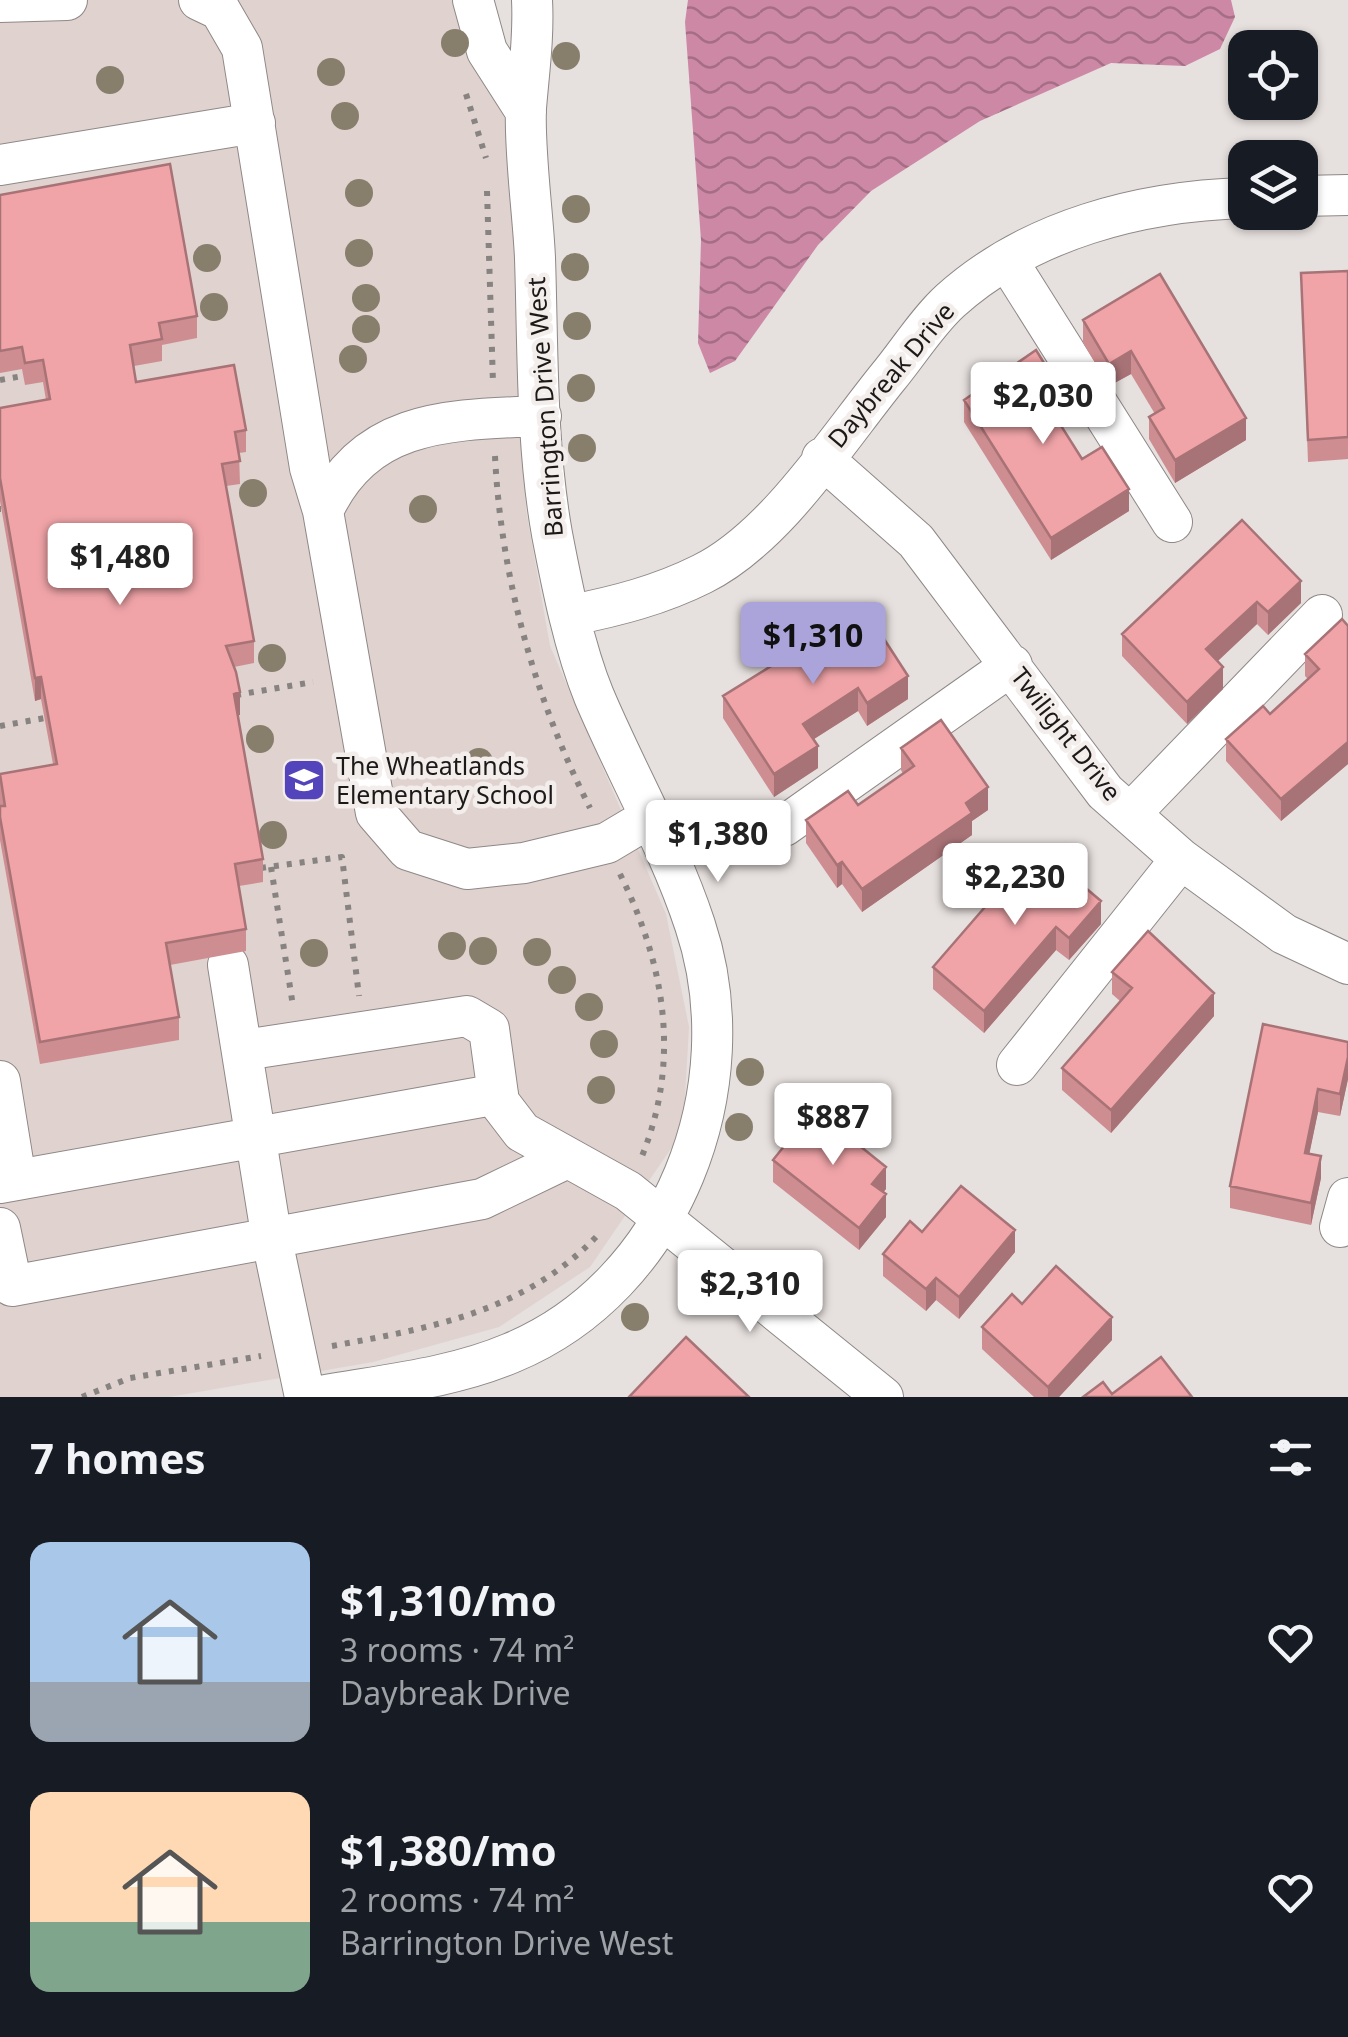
<!DOCTYPE html>
<html lang="en">
<head>
<meta charset="utf-8">
<style>
	:root { --surface:#171b24; --page:#242831; --text:#f1f3f6; --muted:#9ea1a6; --accent:#aaa4db }
	body { margin:0; font-family:"Noto Sans",sans-serif; background:var(--page); color:var(--text); height:100vh; display:flex; flex-direction:column; font-size:38px; white-space:nowrap }
	* { box-sizing:border-box; margin:0 }
	p { font-size:32px; color:var(--muted) }
	.icon { flex:none; width:55px; height:55px; fill:none; stroke:currentColor; stroke-width:2; stroke-linecap:round; stroke-linejoin:round }
	.map { position:relative; height:1397px; overflow:hidden }
	.side { display:flex; flex-direction:column; background:var(--surface); flex:1 }
	.side>* { flex:none }
	.controls { position:absolute; left:1228px; top:30px; display:grid; gap:20px }
	.controls a { display:grid; place-items:center; width:90px; height:90px; border-radius:20px; background:var(--surface); box-shadow:0 2px 8px #0004; font-size:50px }
	.price { position:absolute; translate:-50% -85px; padding:0 22px; border-radius:10px; background:#fff; color:#222; font-size:32px; line-height:65px; filter:drop-shadow(0 2px 5px #0008) }
	.price::after { content:''; position:absolute; left:50%; top:60px; width:30px; height:22px; margin-left:-15px; background:inherit; clip-path:polygon(0 0,100% 0,50% 100%) }
	.price.selected { background:var(--accent); color:#111 }
	ul { padding:0; list-style:none }
	li { display:flex; align-items:center; gap:30px; height:250px; padding:0 30px }
	li span { display:grid; place-items:center; flex:none; width:280px; height:200px; border-radius:20px; color:#555 }
	li>.icon { margin-inline-start:auto }
	span .icon { width:120px; height:120px; fill:#fffc; stroke-width:1 }
	li b { font-size:42px }
	h2 { display:flex; justify-content:space-between; align-items:center; height:120px; padding:0 30px; font-size:42px }
	.map>svg:first-child { display:block }
</style>
</head>
<body>
<div class="map">
<svg width="1348" height="1397" viewBox="0 0 1348 1397">
	<defs>
		<pattern id="water-waves" width="16" height="10" patternUnits="userSpaceOnUse" patternTransform="scale(2.5)"><rect width="16" height="10" fill="#cd88a5"/><path d="M0 5q4-4 8 0t8 0" fill="none" stroke="#a66e86"/></pattern>
	</defs>
	<rect width="100%" height="100%" fill="#e6e0de"/>
	<path fill="#e0d2ce" d="M 0,0 L 462,0 L 514,145 L 526,510 L 550,646 L 666,914 L 689,1027 L 683,1131 L 590,1267 L 499,1327 L 373,1362 L 169,1397 L 0,1397 Z"/>
	<path fill="url(#water-waves)" d="M 688,0 L 1231,0 L 1235,17 L 1220,49 L 1185,66 L 1111,63 L 980,121 L 871,191 L 818,245 L 735,361 L 710,373 L 698,343 L 701,240 L 685,22 Z"/>
	<g fill="none" stroke-linecap="round" stroke-linejoin="round">
		<g stroke="#8e8887" stroke-width="42">
			<path id="minor" d="M 199,0 L 220,10 L 242,48 L 310,468 L 323,511
				M 473,0 L 487,51 L 526,112
				M 0,2 L 67,0
				M 0,165 L 255,123
				M 1300,196 L 1348,195
				M 1007,260 L 1172,522
				M 541,416 C 451,420 366,418 323,511 L 376,813 L 408,850 L 467,869 L 524,863 L 607,843 L 649,818
				M 822,458 L 916,541 L 1105,792 L 1181,859 L 1284,934 L 1348,964
				M 572,615 C 617,606 660,595 702,574 C 775,538 837,440 888,377 C 908,353 927,322 950,301 C 1030,229 1141,201 1245,198
				M 1130,814 L 1322,615
				M 784,826 L 1012,665
				M 228,965 L 272,1240 L 305,1397
				M 244,1050 L 467,1016 L 489,1029 L 499,1102 L 522,1132 L 628,1191 L 883,1397
				M 1017,1065 L 1181,859
				M 0,1081 L 16,1180
				M 0,1183 L 498,1094
				M 1340,1227 L 1348,1198
				M 0,1228 L 12,1286 L 482,1199 L 567,1158
				M 315,1397 C 380,1385 450,1379 511,1353 C 673,1286 749,1087 695,925 C 669,846 626,772 594,696 C 574,647 562,586 552,534 C 536,444 538,349 535,258 C 533,213 524,151 526,108 C 529,71 534,37 532,0"/>
		</g>
		<path stroke="#878381" stroke-width="6" stroke-dasharray="5 8" stroke-linecap="butt" d="M 466,94 L 486,158
			M 487,191 L 493,383
			M 0,380 L 23,376
			M 495,456 C 501,578 535,699 590,808
			M 0,509 L 1,509
			M 236,695 L 313,682
			M 0,726 L 45,718
			M 271,867 L 293,1006
			M 261,868 L 342,857 L 359,996
			M 620,874 C 665,965 681,1060 642,1156
			M 332,1346 C 431,1328 524,1312 597,1236
			M 82,1397 L 130,1378 L 261,1356"/>
		<use href="#minor" stroke="#fff" stroke-width="40"/>
	</g>
	<g fill="#877e6c">
		<circle cx="455" cy="43" r="14"/>
		<circle cx="566" cy="56" r="14"/>
		<circle cx="331" cy="72" r="14"/>
		<circle cx="110" cy="80" r="14"/>
		<circle cx="345" cy="116" r="14"/>
		<circle cx="359" cy="193" r="14"/>
		<circle cx="576" cy="209" r="14"/>
		<circle cx="359" cy="253" r="14"/>
		<circle cx="207" cy="258" r="14"/>
		<circle cx="575" cy="267" r="14"/>
		<circle cx="366" cy="298" r="14"/>
		<circle cx="214" cy="307" r="14"/>
		<circle cx="577" cy="326" r="14"/>
		<circle cx="366" cy="329" r="14"/>
		<circle cx="353" cy="359" r="14"/>
		<circle cx="581" cy="388" r="14"/>
		<circle cx="582" cy="448" r="14"/>
		<circle cx="253" cy="493" r="14"/>
		<circle cx="423" cy="509" r="14"/>
		<circle cx="272" cy="658" r="14"/>
		<circle cx="260" cy="739" r="14"/>
		<circle cx="479" cy="762" r="14"/>
		<circle cx="273" cy="835" r="14"/>
		<circle cx="452" cy="946" r="14"/>
		<circle cx="483" cy="951" r="14"/>
		<circle cx="537" cy="952" r="14"/>
		<circle cx="314" cy="953" r="14"/>
		<circle cx="562" cy="980" r="14"/>
		<circle cx="589" cy="1007" r="14"/>
		<circle cx="604" cy="1044" r="14"/>
		<circle cx="750" cy="1072" r="14"/>
		<circle cx="601" cy="1090" r="14"/>
		<circle cx="739" cy="1127" r="14"/>
		<circle cx="635" cy="1317" r="14"/>
	</g>
	<path fill="#ce8d90" d="M 0,195 L 197,316 L 197,338 L 162,345 L 162,361 L 134,366 L 136,382 L 246,430 L 246,452 L 239,453 L 240,484 L 226,486 L 254,641 L 254,663 L 234,667 L 240,715 L 238,715 L 263,859 L 263,882 L 239,886 L 246,929 L 246,951 L 170,965 L 179,1017 L 179,1040 L 40,1064 L 0,840 L 0,774 L 53,764 L 41,699 L 35,701 L 0,501 L 0,408 L 46,400 L 43,382 L 25,385 L 22,369 L 0,373 Z
		M 1348,271 L 1348,459 L 1308,462 L 1301,273 Z
		M 1160,274 L 1246,440 L 1175,483 L 1149,439 L 1149,417 L 1155,414 L 1131,374 L 1109,386 L 1083,343 L 1083,320 Z
		M 964,400 L 1062,415 L 1056,418 L 1082,459 L 1129,511 L 1051,560 L 964,422 Z
		M 1242,520 L 1301,603 L 1268,635 L 1257,624 L 1218,661 L 1223,689 L 1187,724 L 1122,656 L 1122,634 Z
		M 864,608 L 908,699 L 867,726 L 858,711 L 814,739 L 818,768 L 774,797 L 723,718 L 723,696 Z
		M 1348,626 L 1348,764 L 1281,821 L 1226,761 L 1226,739 L 1270,714 L 1308,679 L 1305,676 L 1305,654 Z
		M 901,748 L 988,810 L 972,821 L 972,835 L 862,912 L 842,884 L 837,888 L 806,843 L 806,820 L 858,805 L 903,774 L 901,770 Z
		M 1037,847 L 1101,924 L 1069,960 L 1056,950 L 984,1033 L 933,989 L 933,967 Z
		M 1112,972 L 1214,1016 L 1111,1133 L 1062,1090 L 1062,1068 L 1120,1001 L 1112,994 Z
		M 1348,1042 L 1348,1079 L 1340,1116 L 1318,1112 L 1309,1154 L 1321,1178 L 1311,1225 L 1230,1208 L 1230,1186 Z
		M 773,1160 L 886,1189 L 883,1192 L 886,1217 L 859,1250 L 773,1182 Z
		M 922,1232 L 1015,1252 L 959,1319 L 936,1300 L 926,1311 L 883,1276 L 883,1254 Z
		M 1022,1304 L 1112,1340 L 1059,1397 L 1034,1397 L 982,1349 L 982,1327 Z"/>
	<path fill="#a87376" d="M 1131,351 L 1131,374 L 1109,386 L 1109,364 Z
		M 1062,392 L 1062,415 L 1046,425 L 1046,402 Z
		M 1246,418 L 1246,440 L 1175,483 L 1175,460 Z
		M 1129,489 L 1129,511 L 1051,560 L 1051,538 Z
		M 1301,581 L 1301,603 L 1268,635 L 1268,612 Z
		M 1257,602 L 1257,624 L 1206,672 L 1206,649 Z
		M 1223,667 L 1223,689 L 1187,724 L 1187,702 Z
		M 908,676 L 908,699 L 867,726 L 867,703 Z
		M 41,677 L 41,699 L 35,701 L 35,678 Z
		M 858,688 L 858,711 L 803,746 L 803,724 Z
		M 240,692 L 240,715 L 234,716 L 234,694 Z
		M 1348,742 L 1348,764 L 1281,821 L 1281,799 Z
		M 818,746 L 818,768 L 774,797 L 774,774 Z
		M 988,787 L 988,810 L 972,821 L 972,835 L 862,912 L 862,889 L 966,803 Z
		M 842,862 L 842,884 L 837,888 L 837,865 Z
		M 1101,901 L 1101,924 L 1069,960 L 1069,938 Z
		M 1056,927 L 1056,950 L 984,1033 L 984,1011 Z
		M 1214,993 L 1214,1016 L 1111,1133 L 1111,1110 Z
		M 1348,1057 L 1348,1079 L 1340,1116 L 1340,1094 Z
		M 1318,1089 L 1318,1112 L 1305,1175 L 1305,1153 Z
		M 1321,1156 L 1321,1178 L 1311,1225 L 1311,1203 Z
		M 886,1167 L 886,1189 L 872,1206 L 872,1184 Z
		M 886,1194 L 886,1217 L 859,1250 L 859,1228 Z
		M 1015,1230 L 1015,1252 L 959,1319 L 959,1297 Z
		M 936,1278 L 936,1300 L 926,1311 L 926,1289 Z
		M 1112,1317 L 1112,1340 L 1059,1397 L 1048,1397 L 1048,1387 Z"/>
	<path fill="#f0a4a8" stroke="#a87376" stroke-width="2.5" d="M 170,164 L 197,316 L 159,323 L 162,339 L 130,345 L 136,382 L 234,365 L 246,430 L 235,432 L 240,461 L 222,464 L 254,641 L 226,646 L 236,672 L 240,692 L 234,694 L 263,859 L 235,864 L 246,929 L 166,943 L 179,1017 L 40,1042 L 0,817 L 0,806 L 5,806 L 0,774 L 57,764 L 41,677 L 35,678 L 0,478 L 0,408 L 50,399 L 43,360 L 25,363 L 22,347 L 0,351 L 0,195 Z
		M 1348,271 L 1348,437 L 1308,440 L 1301,273 Z
		M 1160,274 L 1246,418 L 1175,460 L 1149,417 L 1164,408 L 1131,351 L 1109,364 L 1083,320 Z
		M 1036,350 L 1062,392 L 1046,402 L 1082,459 L 1102,447 L 1129,489 L 1051,538 L 964,400 Z
		M 1242,520 L 1301,581 L 1268,612 L 1257,602 L 1206,649 L 1223,667 L 1187,702 L 1122,634 Z
		M 864,608 L 908,676 L 867,703 L 858,688 L 803,724 L 818,746 L 774,774 L 723,696 Z
		M 1342,619 L 1348,626 L 1348,742 L 1281,799 L 1226,739 L 1263,706 L 1270,714 L 1319,669 L 1305,654 Z
		M 941,720 L 988,787 L 966,803 L 972,813 L 862,889 L 842,862 L 837,865 L 806,820 L 848,791 L 858,805 L 914,766 L 901,748 Z
		M 1037,847 L 1101,901 L 1069,938 L 1056,927 L 984,1011 L 933,967 Z
		M 1148,931 L 1214,993 L 1111,1110 L 1062,1068 L 1132,988 L 1112,972 Z
		M 1263,1024 L 1348,1042 L 1348,1057 L 1340,1094 L 1318,1089 L 1305,1153 L 1321,1156 L 1311,1203 L 1230,1186 Z
		M 814,1109 L 886,1167 L 872,1184 L 886,1194 L 859,1228 L 773,1160 Z
		M 961,1186 L 1015,1230 L 959,1297 L 936,1278 L 926,1289 L 883,1254 L 910,1221 L 922,1232 Z
		M 1056,1266 L 1112,1317 L 1048,1387 L 982,1327 L 1012,1294 L 1022,1304 Z
		M 686,1337 L 749,1397 L 629,1397 Z
		M 1161,1357 L 1192,1397 L 1083,1397 L 1103,1382 L 1112,1394 Z"/>
	<defs>
		<g id="school-square" transform="scale(2.25)"><rect x="-9" y="-9" width="18" height="18" rx="4" fill="#5444bb" stroke="#f3edeb"/><path d="M0-5L7-2L0 1L-7-2ZM-4 1L0 2.5L4 1V4Q0 6-4 4Z" fill="#fff"/></g>
	</defs>
	<g fill-rule="evenodd">
		<use href="#school-square" x="304" y="780"/>
	</g>
	<g text-anchor="middle" stroke-width="9" stroke-linejoin="round" paint-order="stroke">
		<g font-size="25" fill="#1c1a19" stroke="#f3edeb">
			<text transform="translate(891 375) rotate(-50)" y="9">Daybreak Drive</text>
			<text transform="translate(545 407) rotate(-94)" y="9">Barrington Drive West</text>
			<text transform="translate(1066 734) rotate(52)" y="9">Twilight Drive</text>
		</g>
		<g font-size="25" fill="#1c1a19" stroke="#f3edeb" text-anchor="start">
			<text x="336" y="775">The Wheatlands<tspan x="336" dy="29">Elementary School</tspan></text>
		</g>
	</g>
</svg>
<div class="controls">
<a><svg class="icon" aria-label="locate" viewBox="0 0 24 24"><circle cx="12" cy="12" r="6"/><path d="M12 2v4M12 18v4M2 12h4M18 12h4"/></svg></a>
<a><svg class="icon" aria-label="layers" viewBox="0 0 24 24"><path d="M12 4l9 5-9 5-9-5zM3 14l9 5 9-5"/></svg></a>
</div>
<b class="price" style="left:1043px;top:447px">$2,030</b>
<b class="price" style="left:120px;top:608px">$1,480</b>
<b class="price selected" style="left:813px;top:687px">$1,310</b>
<b class="price" style="left:718px;top:885px">$1,380</b>
<b class="price" style="left:1015px;top:928px">$2,230</b>
<b class="price" style="left:833px;top:1168px">$887</b>
<b class="price" style="left:750px;top:1335px">$2,310</b>
</div>
<section class="side">
<h2>7 homes<svg class="icon" aria-label="filters" viewBox="0 0 24 24"><path d="M4 7h16M4 17h16"/><circle cx="9" cy="7" r="2"/><circle cx="15" cy="17" r="2"/></svg></h2>
<ul>
<li><span style="background:linear-gradient(#a9c7e8 70%,#9aa5b1 0)"><svg class="icon" aria-label="home" viewBox="0 0 24 24"><path d="M3 11l9-7 9 7M6 9v11h12V9"/></svg></span><div><b>$1,310/mo</b><p>3 rooms · 74 m²</p><p>Daybreak Drive</p></div><svg class="icon" aria-label="heart" viewBox="0 0 24 24"><path d="M12 20l-8-8c-3-5 5-10 8-4 3-6 11-1 8 4z"/></svg></li>
<li><span style="background:linear-gradient(#ffd9b3 65%,#7fa58c 0)"><svg class="icon" aria-label="home" viewBox="0 0 24 24"><path d="M3 11l9-7 9 7M6 9v11h12V9"/></svg></span><div><b>$1,380/mo</b><p>2 rooms · 74 m²</p><p>Barrington Drive West</p></div><svg class="icon" aria-label="heart" viewBox="0 0 24 24"><path d="M12 20l-8-8c-3-5 5-10 8-4 3-6 11-1 8 4z"/></svg></li>
</ul>
</section>
</body>
</html>
